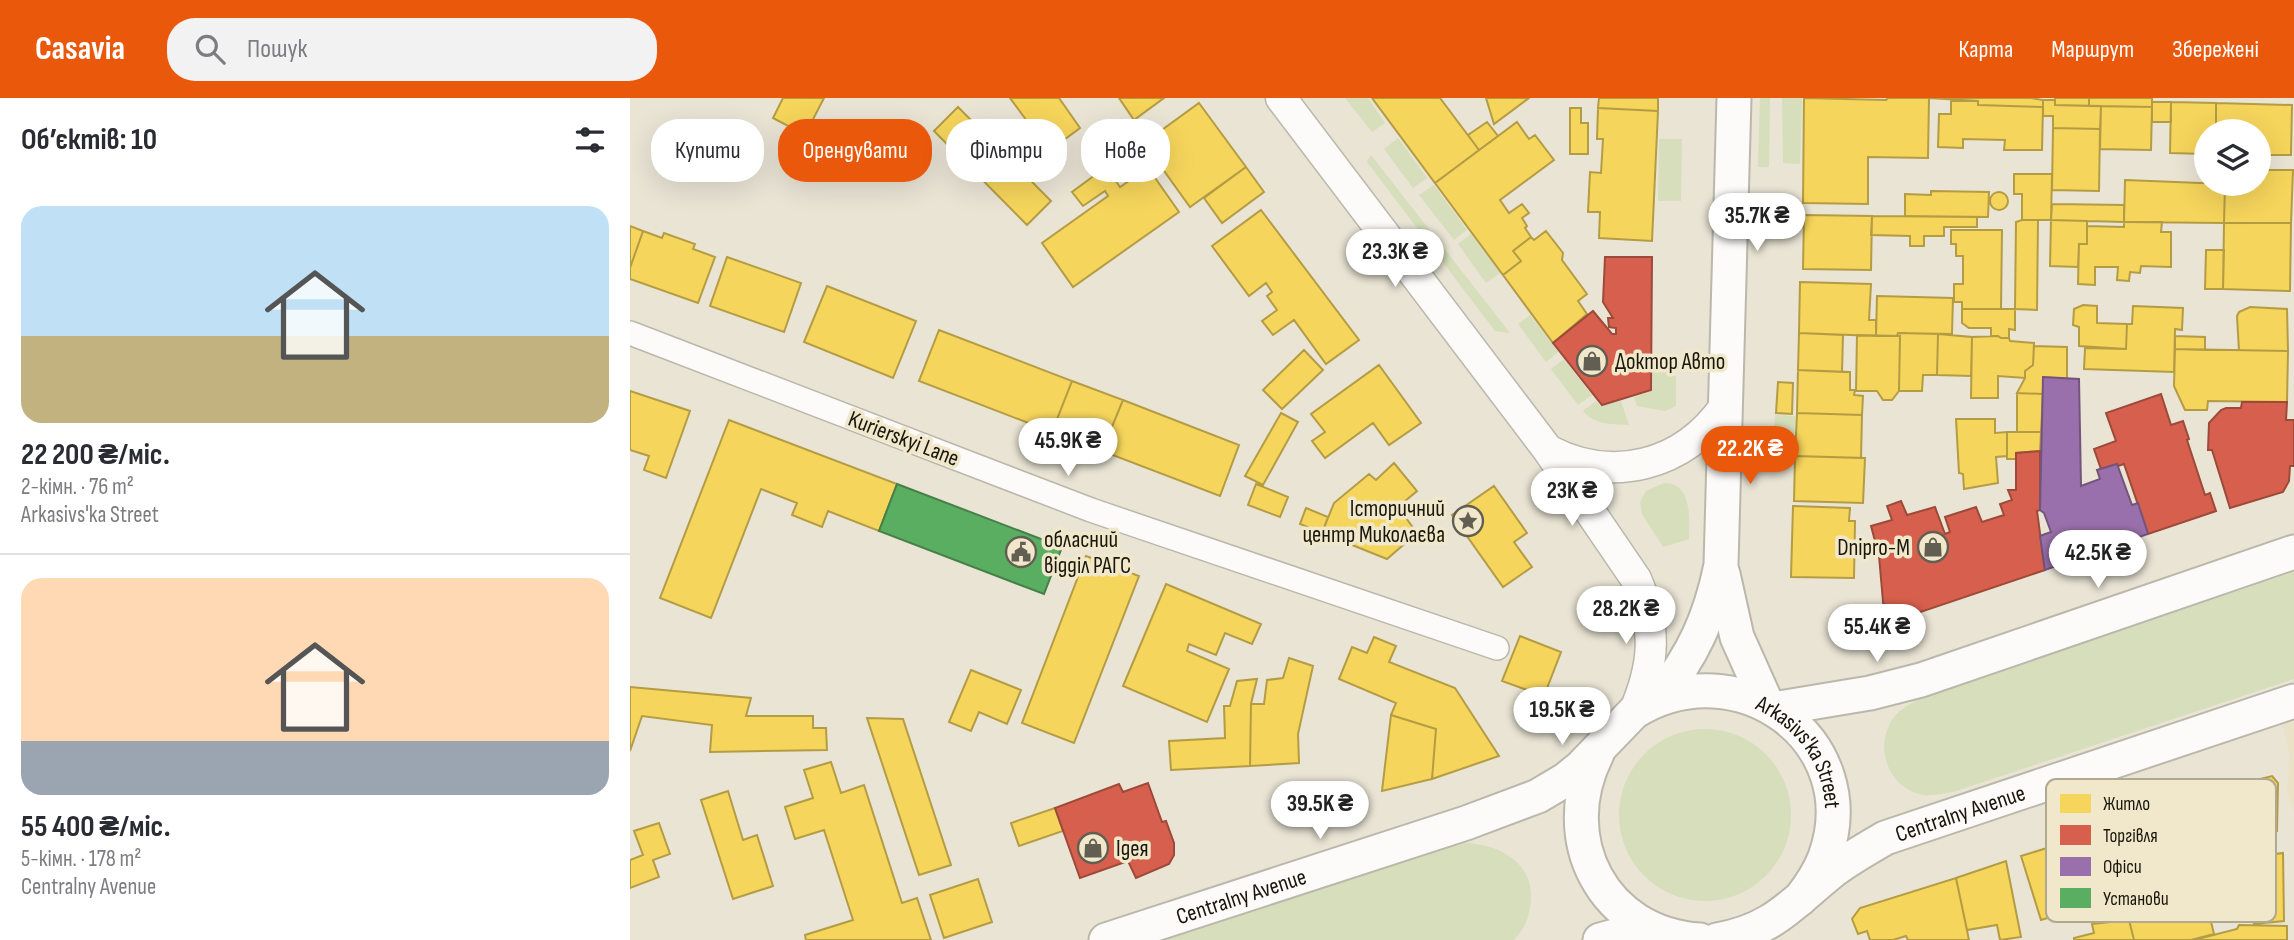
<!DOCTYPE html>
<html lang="uk">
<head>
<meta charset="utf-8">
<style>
	:root { --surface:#fff; --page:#f2f2f3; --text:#2b2b33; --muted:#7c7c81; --line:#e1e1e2; --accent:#ea580c }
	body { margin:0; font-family:"Sofia Sans Condensed",sans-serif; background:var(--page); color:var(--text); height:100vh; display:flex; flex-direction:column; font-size:26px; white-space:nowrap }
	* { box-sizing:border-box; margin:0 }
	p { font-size:23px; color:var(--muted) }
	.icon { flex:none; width:38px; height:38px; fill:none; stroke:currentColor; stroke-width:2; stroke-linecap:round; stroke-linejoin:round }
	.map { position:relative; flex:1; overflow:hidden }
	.side { display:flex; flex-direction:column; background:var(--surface); width:630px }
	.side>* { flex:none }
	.hud { position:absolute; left:21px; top:21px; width:665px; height:63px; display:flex; gap:14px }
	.controls { position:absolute; left:1564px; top:21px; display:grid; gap:14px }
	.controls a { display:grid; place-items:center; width:77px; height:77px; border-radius:50%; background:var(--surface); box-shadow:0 7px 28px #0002; font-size:35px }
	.price { position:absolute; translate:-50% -60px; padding:0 16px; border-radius:24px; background:#fff; color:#222; font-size:23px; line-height:46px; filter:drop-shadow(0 2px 4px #0008) }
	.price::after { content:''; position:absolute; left:50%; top:42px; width:21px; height:16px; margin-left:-10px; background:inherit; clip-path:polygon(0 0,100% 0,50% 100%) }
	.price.current { background:var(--accent); color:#fff }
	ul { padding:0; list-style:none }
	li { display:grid; align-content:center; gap:14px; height:371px; padding:0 21px }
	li+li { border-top:2px solid var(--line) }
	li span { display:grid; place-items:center; height:217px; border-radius:21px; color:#555 }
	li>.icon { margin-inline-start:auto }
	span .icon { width:126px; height:126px; fill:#fffc; stroke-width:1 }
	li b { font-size:30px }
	h2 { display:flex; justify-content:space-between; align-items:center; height:84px; padding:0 21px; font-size:30px }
	.tag { padding:0 24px; border-radius:28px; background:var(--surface); box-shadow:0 7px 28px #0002; font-size:24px; line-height:63px }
	.tag.current { background:var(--accent); color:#fff }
	header { display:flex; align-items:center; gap:42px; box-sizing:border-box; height:98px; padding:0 35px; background:var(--accent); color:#fff }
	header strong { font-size:33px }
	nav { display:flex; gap:38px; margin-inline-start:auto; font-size:24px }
	.search { width:490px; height:63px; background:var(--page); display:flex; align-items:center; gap:18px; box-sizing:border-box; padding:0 24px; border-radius:28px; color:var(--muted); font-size:26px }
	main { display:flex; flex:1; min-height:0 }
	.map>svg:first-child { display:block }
</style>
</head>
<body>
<header>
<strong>Casavia</strong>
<div class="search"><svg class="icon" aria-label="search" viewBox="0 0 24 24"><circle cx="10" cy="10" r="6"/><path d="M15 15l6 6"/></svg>Пошук</div>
<nav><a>Карта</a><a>Маршрут</a><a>Збережені</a></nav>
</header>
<main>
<section class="side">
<h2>Об’єктів: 10<svg class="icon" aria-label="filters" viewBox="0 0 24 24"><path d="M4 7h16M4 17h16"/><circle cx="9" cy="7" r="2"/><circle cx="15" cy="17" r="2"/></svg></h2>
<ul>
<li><span style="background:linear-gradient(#bfe0f5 60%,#c2b280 0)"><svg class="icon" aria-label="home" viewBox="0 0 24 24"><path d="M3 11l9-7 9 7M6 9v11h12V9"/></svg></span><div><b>22 200 ₴/міс.</b><p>2-кімн. · 76 m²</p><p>Arkasivs'ka Street</p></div></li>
<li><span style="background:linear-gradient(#ffd9b3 75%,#9aa5b1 0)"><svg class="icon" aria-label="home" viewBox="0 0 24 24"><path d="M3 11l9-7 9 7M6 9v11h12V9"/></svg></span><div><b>55 400 ₴/міс.</b><p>5-кімн. · 178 m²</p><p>Centralny Avenue</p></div></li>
</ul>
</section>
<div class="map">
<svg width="1664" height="842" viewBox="0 0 1664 842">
	<rect width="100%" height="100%" fill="#e9e4d4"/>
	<path fill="#eae1c7" d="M 1664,623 L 1664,713 L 1657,694 L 1660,659 L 1653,627 Z"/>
	<path fill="#d6debb" d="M 715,0 L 738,0 L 755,25 L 742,34 Z
		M 1130,0 L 1140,0 L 1139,69 L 1128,69 Z
		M 1152,0 L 1172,0 L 1170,66 L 1153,65 Z
		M 768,40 L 797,80 L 783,90 L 754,51 Z
		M 1029,41 L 1052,41 L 1051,103 L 1028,103 Z
		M 741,57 L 880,235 L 865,233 L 737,64 Z
		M 804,87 L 837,132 L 824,142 L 789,97 Z
		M 841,136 L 870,175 L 856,185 L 828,146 Z
		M 900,217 L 928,254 L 916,264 L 888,226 Z
		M 934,261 L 962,297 L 948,307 L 921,271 Z
		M 1023,263 L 1040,263 L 1041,277 L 1046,278 L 1046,308 L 1035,313 L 1007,308 L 1004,299 L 1022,293 Z
		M 966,303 L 971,308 L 991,303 L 999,327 C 982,326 964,327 953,313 Z
		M 1145,317 L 1165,318 L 1164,357 L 1143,356 Z
		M 1034,385 C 1063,385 1059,422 1059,441 L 1033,449 L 1012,416 L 1010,404 L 1016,393 Z
		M 1664,474 L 1664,581 L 1323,694 C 1314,695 1304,698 1295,697 C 1264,694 1246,658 1258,630 C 1263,615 1277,607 1290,601 Z
		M989 717a86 86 0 1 1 172 0a86 86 0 1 1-172 0Z
		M 836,745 C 875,747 910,770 899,814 C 897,825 892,834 884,842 L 536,842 L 811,750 Z"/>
	<path fill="#f6d55c" stroke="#b49c44" stroke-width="2" d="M 153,0 L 194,0 L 175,37 L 143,20 Z
		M 380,0 L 429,0 L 450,30 L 419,53 Z
		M 489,0 L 534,0 L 504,22 Z
		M 742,0 L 810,0 L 849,52 L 805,85 Z
		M 856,0 L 899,0 L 864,26 Z
		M 969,0 L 1028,0 L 1028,13 L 968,10 Z
		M 1174,0 L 1256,2 L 1258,0 L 1299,0 L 1298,60 L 1238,59 L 1238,106 L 1173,105 Z
		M 1299,0 L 1401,0 L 1413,2 L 1413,9 L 1348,7 L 1348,3 Z
		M 1425,0 L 1459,0 L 1459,8 L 1425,7 Z
		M 1459,0 L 1522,0 L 1522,9 L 1459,8 Z
		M 1413,2 L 1425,2 L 1425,7 L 1471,8 L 1470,31 L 1423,30 L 1423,18 L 1413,18 Z
		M 1321,3 L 1348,3 L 1348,7 L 1413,9 L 1412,52 L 1374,52 L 1375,42 L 1333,41 L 1333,50 L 1308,49 L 1309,16 L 1321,16 Z
		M 1522,4 L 1541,4 L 1541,24 L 1522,24 Z
		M 1541,4 L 1586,5 L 1586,33 L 1577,33 L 1577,56 L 1540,55 Z
		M 569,5 L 616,69 L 560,109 L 514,45 Z
		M 1586,5 L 1662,7 L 1661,57 L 1629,57 L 1629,33 L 1586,33 Z
		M 1471,8 L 1522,9 L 1521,52 L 1470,51 Z
		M 328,9 L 421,103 L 397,127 L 304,33 Z
		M 940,10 L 951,10 L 951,25 L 958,25 L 958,56 L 940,56 Z
		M 968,10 L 1028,13 L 1022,143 L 969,140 L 970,114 L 958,114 L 960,74 L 971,75 L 973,41 L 967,41 Z
		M 857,24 L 868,38 L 849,52 L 838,37 Z
		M 887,24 L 899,41 L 905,37 L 924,62 L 870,102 L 879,115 L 892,106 L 899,115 L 892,120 L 897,128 L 895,130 L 901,139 L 883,153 L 891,163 L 873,177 L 805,85 Z
		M 1423,30 L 1470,31 L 1469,93 L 1422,92 Z
		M 476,69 L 490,89 L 518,70 L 549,114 L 443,189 L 412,145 L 478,98 L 475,93 L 453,108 L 442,94 Z
		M 616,69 L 634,94 L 592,125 L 574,100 Z
		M 1629,72 L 1663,72 L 1661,125 L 1594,125 L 1595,86 L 1629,86 Z
		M 1384,76 L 1422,76 L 1421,122 L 1392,122 L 1392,96 L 1384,96 Z
		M 1495,82 L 1595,86 L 1594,125 L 1494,124 Z
		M 1301,93 L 1359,94 L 1358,119 L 1275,118 L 1275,96 L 1301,97 Z
		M1360 103a9 9 0 1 1 18 0a9 9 0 1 1-18 0Z
		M 1422,106 L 1494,107 L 1494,124 L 1421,122 Z
		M 631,112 L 729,242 L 696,266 L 664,222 L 643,237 L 632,223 L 647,212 L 637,198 L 642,194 L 636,185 L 619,198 L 582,148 Z
		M 1174,117 L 1242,118 L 1241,172 L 1173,171 Z
		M 1242,118 L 1347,119 L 1347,129 L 1314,129 L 1314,138 L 1294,138 L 1294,148 L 1280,148 L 1280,138 L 1241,137 Z
		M 1392,122 L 1408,122 L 1407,212 L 1385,211 L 1386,124 Z
		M 1421,122 L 1457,123 L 1457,146 L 1449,146 L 1448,169 L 1420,168 Z
		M 1494,124 L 1532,124 L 1531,134 L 1541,134 L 1541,169 L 1511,168 L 1510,175 L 1500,174 L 1499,183 L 1487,182 L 1488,169 L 1465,169 L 1465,187 L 1448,186 L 1449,146 L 1457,146 L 1457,128 L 1494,129 Z
		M 1594,125 L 1661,125 L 1660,193 L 1593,191 Z
		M 0,128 L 13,133 L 0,170 Z
		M 1321,132 L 1372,132 L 1371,211 L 1332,211 L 1332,204 L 1324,204 L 1324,186 L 1333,186 L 1333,158 L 1326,158 L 1326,146 L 1321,146 Z
		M 13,133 L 32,140 L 34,135 L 65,146 L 63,151 L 85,159 L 68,205 L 0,181 L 0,170 Z
		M 916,133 L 933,155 L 932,162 L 957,196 L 948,203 L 957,216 L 923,245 L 873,177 L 891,163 L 883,153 L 901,139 L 904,142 Z
		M 1576,152 L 1594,152 L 1593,191 L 1575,191 Z
		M 97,159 L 171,185 L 154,234 L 80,208 Z
		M 1170,184 L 1241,186 L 1239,222 L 1246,222 L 1246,238 L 1169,235 Z
		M 197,188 L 286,223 L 263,280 L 174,244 Z
		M 1247,198 L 1323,200 L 1322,236 L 1268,235 L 1267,238 L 1246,238 Z
		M 1453,207 L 1467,208 L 1467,225 L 1497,226 L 1496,251 L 1449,248 L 1449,229 L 1443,227 L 1444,211 Z
		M 1503,208 L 1553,210 L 1552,232 L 1545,231 L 1544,274 L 1454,271 L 1455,250 L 1496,251 L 1497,226 L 1502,226 Z
		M 1620,209 L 1657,211 L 1658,253 L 1609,253 L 1607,218 L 1609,214 Z
		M 1332,211 L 1385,211 L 1385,232 L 1379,231 L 1379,240 L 1371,240 L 1368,238 L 1361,238 L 1361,230 L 1339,230 L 1332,225 Z
		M 309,232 L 442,283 L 422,334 L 289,283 Z
		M 1169,235 L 1213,237 L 1212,274 L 1168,272 Z
		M 1268,235 L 1308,236 L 1307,277 L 1293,277 L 1292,293 L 1269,293 L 1270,238 L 1267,238 Z
		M 1308,236 L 1342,239 L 1341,278 L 1307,277 Z
		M 1227,237 L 1270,238 L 1269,293 L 1262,302 L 1253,302 L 1247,293 L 1226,293 Z
		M 1368,238 L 1371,240 L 1379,240 L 1380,243 L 1404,245 L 1403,267 L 1395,273 L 1395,280 L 1368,278 L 1368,300 L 1341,300 L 1342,239 Z
		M 1545,238 L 1575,239 L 1575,252 L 1545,251 Z
		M 1404,248 L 1437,249 L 1437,281 L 1413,279 L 1413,296 L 1387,295 L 1395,280 L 1395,273 L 1403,267 Z
		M 1545,251 L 1658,253 L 1657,304 L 1578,303 L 1577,312 L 1555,312 L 1544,288 Z
		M 674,252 L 693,272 L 652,311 L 633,292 Z
		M 749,267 L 791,325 L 759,347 L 743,325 L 695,360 L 682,343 L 695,334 L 681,316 Z
		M 1168,272 L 1220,274 L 1220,292 L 1225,292 L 1224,297 L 1233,298 L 1232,317 L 1167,315 Z
		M 442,283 L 493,302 L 472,353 L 422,334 Z
		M 1148,284 L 1163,285 L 1162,316 L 1146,315 Z
		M 0,293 L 60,313 L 36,380 L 14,372 L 19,358 L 0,352 Z
		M 1387,295 L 1413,296 L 1411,334 L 1387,334 Z
		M 493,302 L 609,347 L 590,398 L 472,353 Z
		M 651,315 L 668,324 L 633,387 L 615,378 Z
		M 1167,315 L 1232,317 L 1231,360 L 1165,358 Z
		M 1326,321 L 1365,321 L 1365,335 L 1377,334 L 1377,358 L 1366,359 L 1368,385 L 1334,391 L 1333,376 L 1329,375 Z
		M 99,322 L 267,386 L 249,433 L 198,413 L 192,429 L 162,417 L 167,405 L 131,391 L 81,520 L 30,500 Z
		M 1377,334 L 1411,334 L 1410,353 L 1386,355 L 1386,361 L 1377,361 Z
		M 1165,358 L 1235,360 L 1233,405 L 1164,403 Z
		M 764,365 L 787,393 L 768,409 L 787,435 L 757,461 L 692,435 L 704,405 L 739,376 L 746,382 Z
		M 626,386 L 658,399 L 650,419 L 618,407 Z
		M 864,388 L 897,435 L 884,444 L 902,469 L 873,489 L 822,417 Z
		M 1163,408 L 1220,410 L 1219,423 L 1225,423 L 1224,480 L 1161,479 Z
		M 676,410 L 698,419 L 692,435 L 670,426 Z
		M 456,458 L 509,478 L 444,645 L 392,625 Z
		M 536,486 L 631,526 L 622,546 L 595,535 L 586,557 L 559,546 L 557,553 L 599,571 L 577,624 L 493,588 Z
		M 890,538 L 931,554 L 914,598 L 872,583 Z
		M 744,539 L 766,548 L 759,564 L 825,590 L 869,658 L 802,681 L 806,631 L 761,617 L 766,605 L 709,581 L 722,549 L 737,555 Z
		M 659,560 L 683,568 L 668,636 L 669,665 L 620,668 L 621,606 L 634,606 L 637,582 L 653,580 Z
		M 341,572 L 391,592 L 377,626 L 349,614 L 341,633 L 319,624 Z
		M 627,581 L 621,606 L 620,668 L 541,672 L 539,643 L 595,640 L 594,608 L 600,608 L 607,583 Z
		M 0,589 L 121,600 L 116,618 L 183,618 L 183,630 L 196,630 L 197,652 L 80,654 L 82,627 L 12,618 L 0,653 Z
		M 761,617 L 806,631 L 802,681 L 752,693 Z
		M 237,620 L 273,621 L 321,767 L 289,777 Z
		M 201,664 L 211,695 L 234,687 L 272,805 L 287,800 L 301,842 L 176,842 L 175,837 L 223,822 L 194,732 L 165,741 L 155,709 L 183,700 L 174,672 Z
		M 1642,678 L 1648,685 L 1647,733 L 1619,736 L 1610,686 Z
		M 98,693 L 113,742 L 127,737 L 143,788 L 103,801 L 71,702 Z
		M 425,710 L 433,733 L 389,748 L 381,725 Z
		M 29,725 L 40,756 L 23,762 L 29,779 L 0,790 L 0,762 L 13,757 L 4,733 Z
		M 1469,734 L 1481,772 L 1455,780 L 1457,789 L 1451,791 L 1450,786 L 1433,791 L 1437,803 L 1431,805 L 1434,815 L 1411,822 L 1391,758 Z
		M 1653,755 L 1654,823 L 1624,826 L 1616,760 Z
		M 1376,763 L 1391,839 L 1370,842 L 1367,827 L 1337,832 L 1326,780 Z
		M 1326,780 L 1339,842 L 1278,842 L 1276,838 L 1263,842 L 1240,842 L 1237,833 L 1228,836 L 1222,821 L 1230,810 Z
		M 348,781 L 362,824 L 314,840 L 300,797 Z
		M 1576,803 L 1584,836 L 1561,842 L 1504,842 L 1499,822 Z
		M 1499,822 L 1504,842 L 1444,842 L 1444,840 L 1464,835 L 1462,826 Z
		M 1609,827 L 1657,828 L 1657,842 L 1564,842 L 1607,831 Z"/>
	<path fill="#d6604d" stroke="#9d4a3a" stroke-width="2" d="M 975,159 L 1022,159 L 1021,292 L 972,307 L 923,245 L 963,213 L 982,236 L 986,236 L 986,230 L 979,229 L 978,220 L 983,220 L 973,204 Z
		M 1531,296 L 1541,327 L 1553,323 L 1559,341 L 1557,342 L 1575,397 L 1580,395 L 1586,413 L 1518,436 L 1494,366 L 1488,368 L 1487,366 L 1471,371 L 1464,351 L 1486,343 L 1476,315 Z
		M 1612,304 L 1657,304 L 1656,322 L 1664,322 L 1664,368 L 1660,368 L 1659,383 L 1653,394 L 1600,410 L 1582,352 L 1578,352 L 1579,325 L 1591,312 L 1596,310 L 1611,310 Z
		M 1410,353 L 1410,412 L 1407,413 L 1415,472 L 1255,526 L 1249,458 L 1241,428 L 1262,422 L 1257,408 L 1271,403 L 1277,417 L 1305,409 L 1315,436 L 1320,434 L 1315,419 L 1346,409 L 1352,424 L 1374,417 L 1370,406 L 1382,402 L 1378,392 L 1386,392 L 1386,355 Z
		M 518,685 L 532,724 L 536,723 L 544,745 L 544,757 L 539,766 L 506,780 L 498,763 L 450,780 L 425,710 L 489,686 L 493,694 Z"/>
	<path fill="#9970ab" stroke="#73557b" stroke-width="2" d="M 1413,279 L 1449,281 L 1451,388 L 1470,381 L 1467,372 L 1487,366 L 1502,407 L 1508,405 L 1518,436 L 1415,472 L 1410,438 L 1421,434 L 1414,415 L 1410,412 Z"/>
	<path fill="#5aae61" stroke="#468048" stroke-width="2" d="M 267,386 L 432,449 L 414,496 L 249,433 Z"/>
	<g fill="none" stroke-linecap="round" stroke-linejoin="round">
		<g stroke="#bbb7ab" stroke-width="26">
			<path id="minor" d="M 0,235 L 461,412 L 867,550"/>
		</g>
		<g stroke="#bbb7ab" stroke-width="33">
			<path id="tertiary" d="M 651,0 L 918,352 L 1006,481 C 1027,529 1025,566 1004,614
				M 918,352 C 983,386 1053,368 1095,308"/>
		</g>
		<g stroke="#bbb7ab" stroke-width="37">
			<g id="secondary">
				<path d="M 1093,476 L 1107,539 L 1137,606"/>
				<path d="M 1029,600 C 1063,557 1080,521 1091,467 L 1104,0"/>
				<path d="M 1144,611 L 1240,595 L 1291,582 L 1664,454"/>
				<path d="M 967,656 C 924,741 973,836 1070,842"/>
				<path id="s1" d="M 476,842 L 836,725 L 908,698 L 935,682 L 951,669 L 1004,614 C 1108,549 1237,643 1195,759 C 1189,775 1180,788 1170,801"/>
				<path d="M 970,842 L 1018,829"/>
				<path id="s2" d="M 1087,842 C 1144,832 1161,806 1204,772 C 1220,760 1238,750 1255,740 L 1664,603"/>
			</g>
		</g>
		<use href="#minor" stroke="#fcfbf9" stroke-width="23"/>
		<use href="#tertiary" stroke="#fcfbf9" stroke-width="30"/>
		<use href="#secondary" stroke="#fcfbf9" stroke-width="33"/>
	</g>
	<defs>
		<g id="shop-ring" transform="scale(1.575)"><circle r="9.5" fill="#f1e8cc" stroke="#625e52" stroke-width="1.5"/><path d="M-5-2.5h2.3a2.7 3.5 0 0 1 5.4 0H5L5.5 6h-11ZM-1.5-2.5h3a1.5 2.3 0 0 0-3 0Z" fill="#625e52"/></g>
		<g id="sight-ring" transform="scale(1.575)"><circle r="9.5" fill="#f1e8cc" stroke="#625e52" stroke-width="1.5"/><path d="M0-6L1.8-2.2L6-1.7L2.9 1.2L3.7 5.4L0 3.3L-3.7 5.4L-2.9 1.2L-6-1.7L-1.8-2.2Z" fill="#625e52"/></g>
		<g id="civic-ring" transform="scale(1.575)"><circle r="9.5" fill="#f1e8cc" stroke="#625e52" stroke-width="1.5"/><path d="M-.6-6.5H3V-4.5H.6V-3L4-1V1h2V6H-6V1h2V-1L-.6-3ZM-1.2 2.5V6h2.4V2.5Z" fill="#625e52"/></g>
	</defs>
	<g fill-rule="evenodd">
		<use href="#shop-ring" x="962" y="263"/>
		<use href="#sight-ring" x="838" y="423"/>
		<use href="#shop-ring" x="1303" y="449"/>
		<use href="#civic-ring" x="391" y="454"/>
		<use href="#shop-ring" x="463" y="750"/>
	</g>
	<g text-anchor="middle" stroke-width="7" stroke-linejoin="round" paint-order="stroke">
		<g font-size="23" fill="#19160c" stroke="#f1e8cc" text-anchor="start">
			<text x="985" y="271">Доктор Авто</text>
			<text x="815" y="418" text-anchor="end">Історичний<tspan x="815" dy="26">центр Миколаєва</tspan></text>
			<text x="414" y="449">обласний<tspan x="414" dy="26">відділ РАГС</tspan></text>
			<text x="1280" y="457" text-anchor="end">Dnipro-M</text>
			<text x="486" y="758">Ідея</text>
		</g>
		<g font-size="23" fill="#19160c" stroke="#f1e8cc">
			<text transform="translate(274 340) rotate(21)" y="8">Kurierskyi Lane</text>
			<text dy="8" stroke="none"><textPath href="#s1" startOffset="782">Arkasivs'ka Street</textPath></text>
			<text dy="8" stroke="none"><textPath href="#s2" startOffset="278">Centralny Avenue</textPath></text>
			<text dy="8" stroke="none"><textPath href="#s1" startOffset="142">Centralny Avenue</textPath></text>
		</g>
	</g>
	<rect x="1416" y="681" width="230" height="143" rx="10" fill="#f1e8cc" stroke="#b0a992" stroke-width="2"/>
	<rect x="1430" y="696" width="31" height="19" fill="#f6d55c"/>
	<rect x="1430" y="727" width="31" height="20" fill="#d6604d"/>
	<rect x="1430" y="759" width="31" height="19" fill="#9970ab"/>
	<rect x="1430" y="790" width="31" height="20" fill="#5aae61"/>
	<g font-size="19" fill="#19160c">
		<text x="1473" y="712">Житло</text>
		<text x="1473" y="744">Торгівля</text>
		<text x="1473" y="775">Офіси</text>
		<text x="1473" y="807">Установи</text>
	</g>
</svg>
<div class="controls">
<a><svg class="icon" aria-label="layers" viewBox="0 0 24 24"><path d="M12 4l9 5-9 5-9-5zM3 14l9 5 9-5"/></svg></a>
</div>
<b class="price" style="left:1127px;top:155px">35.7K ₴</b>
<b class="price" style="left:765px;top:191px">23.3K ₴</b>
<b class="price" style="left:438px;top:380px">45.9K ₴</b>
<b class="price current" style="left:1120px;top:388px">22.2K ₴</b>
<b class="price" style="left:942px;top:430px">23K ₴</b>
<b class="price" style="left:1468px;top:492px">42.5K ₴</b>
<b class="price" style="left:996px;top:548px">28.2K ₴</b>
<b class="price" style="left:1247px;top:566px">55.4K ₴</b>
<b class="price" style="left:932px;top:649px">19.5K ₴</b>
<b class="price" style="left:690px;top:743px">39.5K ₴</b>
<div class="hud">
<a class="tag">Купити</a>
<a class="tag current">Орендувати</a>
<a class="tag">Фільтри</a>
<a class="tag">Нове</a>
</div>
</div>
</main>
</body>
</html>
